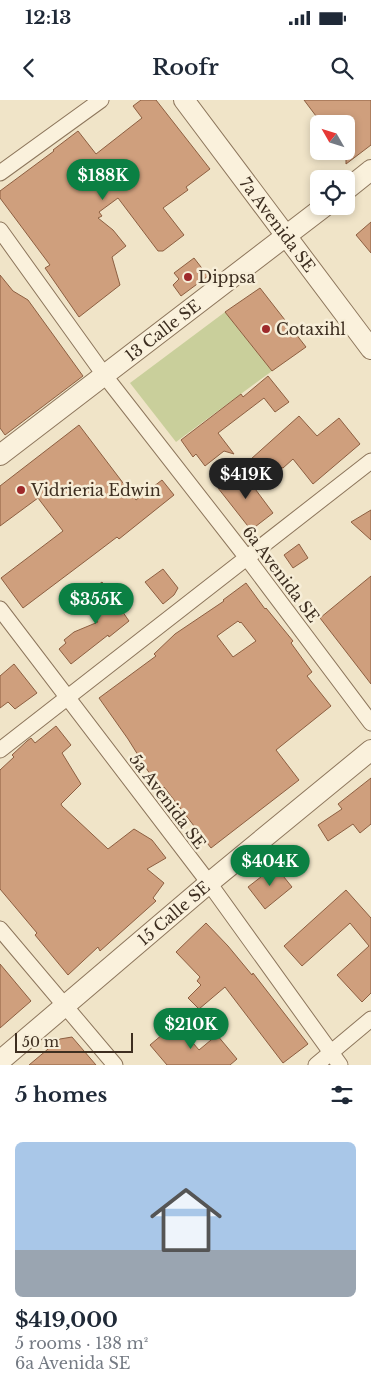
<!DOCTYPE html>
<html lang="en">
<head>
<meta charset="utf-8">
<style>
	:root { --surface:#fff; --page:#f2f2f3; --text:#1f2937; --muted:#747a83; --accent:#0b8043 }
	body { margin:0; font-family:"Libre Baskerville",serif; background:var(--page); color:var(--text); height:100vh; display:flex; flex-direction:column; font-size:19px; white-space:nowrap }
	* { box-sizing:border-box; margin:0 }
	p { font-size:16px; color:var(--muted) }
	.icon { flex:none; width:28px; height:28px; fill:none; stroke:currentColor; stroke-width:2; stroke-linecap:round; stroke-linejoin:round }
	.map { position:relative; height:965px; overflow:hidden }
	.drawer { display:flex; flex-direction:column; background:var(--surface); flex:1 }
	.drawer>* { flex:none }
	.needle { width:32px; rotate:309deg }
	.fabs { position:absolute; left:310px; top:15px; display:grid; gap:10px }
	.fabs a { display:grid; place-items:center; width:45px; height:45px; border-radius:8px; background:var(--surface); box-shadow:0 2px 8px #0003; font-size:25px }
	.scale { position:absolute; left:15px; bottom:12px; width:118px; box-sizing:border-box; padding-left:5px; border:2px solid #3d2e20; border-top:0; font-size:14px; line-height:18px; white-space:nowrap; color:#3d2e20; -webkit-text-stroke:4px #f7eed8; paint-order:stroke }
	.price { position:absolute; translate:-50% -42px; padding:0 11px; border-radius:18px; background:var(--accent); color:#fff; font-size:16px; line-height:32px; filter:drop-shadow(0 1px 2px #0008) }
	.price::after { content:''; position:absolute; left:50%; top:30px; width:15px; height:11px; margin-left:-8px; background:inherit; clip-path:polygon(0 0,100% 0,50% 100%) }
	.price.current { background:#222; color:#fff }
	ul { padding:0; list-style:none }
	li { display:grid; align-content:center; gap:10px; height:265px; padding:0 15px }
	li span { display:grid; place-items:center; height:155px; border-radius:8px; color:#555 }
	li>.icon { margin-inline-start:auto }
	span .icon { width:90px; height:90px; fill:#fffc; stroke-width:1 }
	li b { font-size:21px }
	h2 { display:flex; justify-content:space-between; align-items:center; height:60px; padding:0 15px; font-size:21px }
	.status { display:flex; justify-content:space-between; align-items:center; height:35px; padding:0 25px; background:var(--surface); direction:ltr }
	.status svg { height:14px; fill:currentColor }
	header { display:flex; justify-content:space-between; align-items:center; height:65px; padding:0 15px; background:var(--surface); font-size:22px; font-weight:600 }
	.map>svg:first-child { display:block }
</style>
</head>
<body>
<div class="status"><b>12:13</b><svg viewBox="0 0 49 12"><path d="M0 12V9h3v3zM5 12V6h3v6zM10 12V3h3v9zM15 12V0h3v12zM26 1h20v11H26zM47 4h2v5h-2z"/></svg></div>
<header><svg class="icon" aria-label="back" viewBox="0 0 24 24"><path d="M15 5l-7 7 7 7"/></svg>Roofr<svg class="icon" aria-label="search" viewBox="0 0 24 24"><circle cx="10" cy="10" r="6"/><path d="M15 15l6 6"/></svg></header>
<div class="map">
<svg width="371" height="965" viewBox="0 0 371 965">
	<rect width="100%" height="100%" fill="#f0e4c8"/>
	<path fill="#c9cf9b" d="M 225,212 L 272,271 L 176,342 L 130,283 Z"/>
	<path fill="#cf9f7d" stroke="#8d5f41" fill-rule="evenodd" d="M 141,0 L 156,0 L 210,69 L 186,87 L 188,90 L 163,108 L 184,135 L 163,151 L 158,151 L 118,98 L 99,112 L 102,116 L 98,118 L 113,130 L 126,146 L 112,157 L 120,185 L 79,217 L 45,168 L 50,165 L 0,98 L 0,91 L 54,51 L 53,50 L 78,31 L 96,54 L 142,18 L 133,6 Z
		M 304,0 L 371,0 L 371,45 L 346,64 L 346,24 L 322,24 Z
		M 371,122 L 371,153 L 356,135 Z
		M 194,158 L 208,176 L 181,196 L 173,185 L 179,179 L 174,173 Z
		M 0,175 L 13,191 L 28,200 L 83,276 L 5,335 L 0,328 Z
		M 260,188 L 306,247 L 272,271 L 225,212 Z
		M 268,276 L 289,302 L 275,312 L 264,298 L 218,333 L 234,354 L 224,351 L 205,366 L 196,354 L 193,357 L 181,340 L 241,294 L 243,297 Z
		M 299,316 L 317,336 L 339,318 L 360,344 L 313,384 L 293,359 L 283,368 L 251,359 Z
		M 79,325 L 136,400 L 162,380 L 174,395 L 119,439 L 117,437 L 92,456 L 23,508 L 1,478 L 63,431 L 38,398 L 0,426 L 0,386 Z
		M 241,370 L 273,413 L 251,430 L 218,388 Z
		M 371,410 L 371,440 L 351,422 Z
		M 299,444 L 308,458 L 293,468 L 284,455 Z
		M 163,469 L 178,488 L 174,495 L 163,504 L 145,482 Z
		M 371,476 L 371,584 L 320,518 Z
		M 102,482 L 129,521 L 109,537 L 108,535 L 71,564 L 59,549 L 66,543 L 64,540 L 74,532 L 98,522 L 92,515 L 100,509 L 88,493 Z
		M 246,483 L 265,509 L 266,508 L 293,541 L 291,543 L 312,572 L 307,576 L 331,606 L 276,650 L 299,680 L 211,748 L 164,687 L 162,689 L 148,671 L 128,639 L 99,598 L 156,556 L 154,554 L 175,534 L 224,501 L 223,500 ZM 238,521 L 240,523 L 241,522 L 256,541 L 233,557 L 217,536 Z
		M 14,564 L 37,593 L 15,609 L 8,602 L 0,608 L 0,576 Z
		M 56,626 L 71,645 L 62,653 L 81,684 L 61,704 L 62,706 L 108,749 L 134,729 L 152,740 L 166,758 L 147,769 L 164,783 L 153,798 L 156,801 L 100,851 L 98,847 L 68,875 L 35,835 L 37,833 L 0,789 L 0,670 L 14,657 L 12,655 L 27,641 L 31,638 L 35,643 Z
		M 371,678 L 371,724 L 360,733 L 353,724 L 328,741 L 318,725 L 342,709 L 338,704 Z
		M 275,766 L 292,787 L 265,809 L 248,787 Z
		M 346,790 L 371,818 L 371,893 L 362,902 L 337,875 L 369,846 L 350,823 L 302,866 L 284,846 Z
		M 206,823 L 228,846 L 252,875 L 253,873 L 308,944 L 283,963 L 225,887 L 199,909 L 188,898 L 201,885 L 197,881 L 200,877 L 176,852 Z
		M 0,864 L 31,901 L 0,928 Z
		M 176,923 L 199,950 L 217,935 L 237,959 L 230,965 L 167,965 L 150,945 Z
		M 72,937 L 96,965 L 29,965 L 60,939 Z"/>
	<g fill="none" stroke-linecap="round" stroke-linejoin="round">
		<g stroke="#8d765c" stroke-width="17">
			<path id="minor" d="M 0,73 L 101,0
				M 0,130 L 105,276 L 247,458 L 371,623
				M 0,509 L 209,783 L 340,965
				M 0,650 L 371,361
				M 0,829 L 115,965
				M 316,965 L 371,919"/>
		</g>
		<g stroke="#8d765c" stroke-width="22">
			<g id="tertiary">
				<path id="s1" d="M 184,0 L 371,249"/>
				<path d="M 346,90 L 371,70"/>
				<path id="s2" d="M 0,355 L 325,106"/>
				<path id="s3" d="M 0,961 L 209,783 L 371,650"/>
			</g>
		</g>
		<use href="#minor" stroke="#faf1dc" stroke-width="15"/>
		<use href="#tertiary" stroke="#faf1dc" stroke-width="20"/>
	</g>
	<g fill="#9e2a2b" stroke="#f7eed8" stroke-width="2">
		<circle cx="188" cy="177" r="5"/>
		<circle cx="266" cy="229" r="5"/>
		<circle cx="21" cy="390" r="5"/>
	</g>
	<g text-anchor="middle" stroke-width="5" stroke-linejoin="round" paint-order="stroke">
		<g font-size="16" fill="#3d2e20" stroke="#f7eed8">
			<text dy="6" stroke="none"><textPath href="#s1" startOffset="156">7a Avenida SE</textPath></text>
			<text dy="6" stroke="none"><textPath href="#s2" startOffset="205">13 Calle SE</textPath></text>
			<text transform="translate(281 474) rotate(53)" y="6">6a Avenida SE</text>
			<text transform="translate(168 701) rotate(53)" y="6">5a Avenida SE</text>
			<text dy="6" stroke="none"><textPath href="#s3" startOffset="228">15 Calle SE</textPath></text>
		</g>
		<g font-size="16" fill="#3d2e20" stroke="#f7eed8" text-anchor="start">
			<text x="198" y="183">Dippsa</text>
			<text x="276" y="235">Cotaxihl</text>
			<text x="31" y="396">Vidrieria Edwin</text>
		</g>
	</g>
</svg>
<div class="fabs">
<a><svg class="needle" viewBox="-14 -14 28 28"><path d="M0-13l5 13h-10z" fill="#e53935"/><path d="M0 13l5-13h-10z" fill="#747a83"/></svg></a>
<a><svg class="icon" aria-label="locate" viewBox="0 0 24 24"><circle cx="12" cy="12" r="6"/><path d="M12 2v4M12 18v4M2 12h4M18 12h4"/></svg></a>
</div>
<div class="scale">50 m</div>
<b class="price" style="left:103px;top:101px">$188K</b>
<b class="price current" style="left:246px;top:400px">$419K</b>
<b class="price" style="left:96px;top:525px">$355K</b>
<b class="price" style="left:270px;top:787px">$404K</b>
<b class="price" style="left:191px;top:950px">$210K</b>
</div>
<section class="drawer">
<h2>5 homes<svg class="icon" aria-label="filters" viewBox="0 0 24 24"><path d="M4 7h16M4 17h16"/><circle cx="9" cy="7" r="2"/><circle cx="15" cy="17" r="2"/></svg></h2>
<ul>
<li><span style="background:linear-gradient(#a9c7e8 70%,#9aa5b1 0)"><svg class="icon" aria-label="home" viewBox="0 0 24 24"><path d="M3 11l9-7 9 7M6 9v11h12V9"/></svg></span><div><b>$419,000</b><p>5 rooms · 138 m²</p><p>6a Avenida SE</p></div></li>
</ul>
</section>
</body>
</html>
